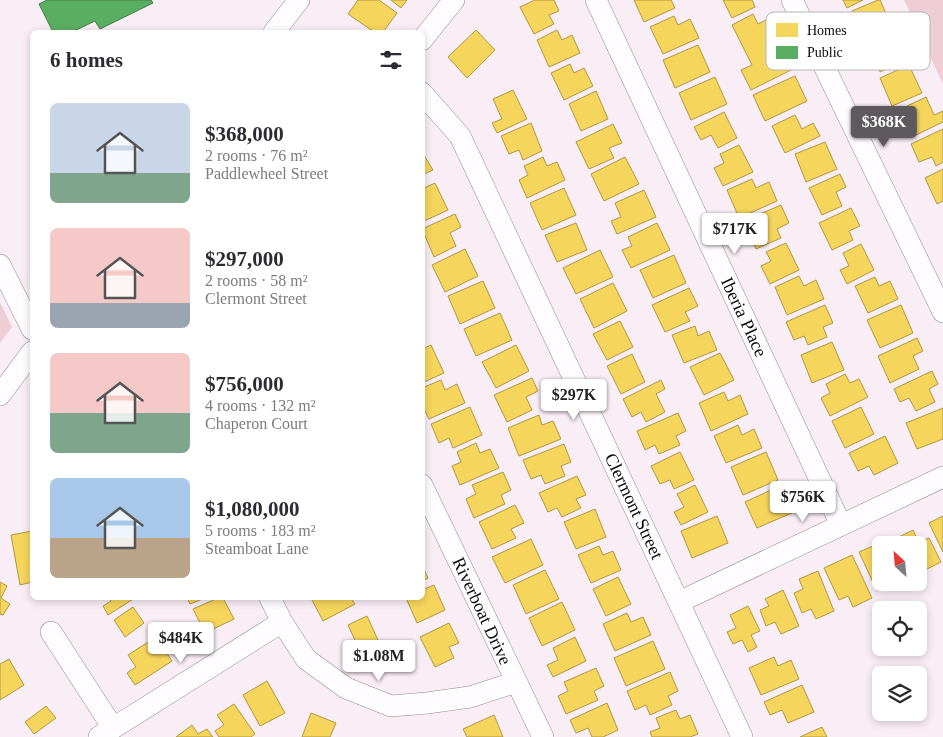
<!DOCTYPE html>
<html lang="en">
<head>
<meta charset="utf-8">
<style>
	:root { --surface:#fff; --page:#f7f7f7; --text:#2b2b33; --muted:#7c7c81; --accent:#5e595d }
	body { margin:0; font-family:"Times New Roman",serif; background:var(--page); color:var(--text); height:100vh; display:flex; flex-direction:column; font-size:19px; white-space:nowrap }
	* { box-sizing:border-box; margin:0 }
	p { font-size:16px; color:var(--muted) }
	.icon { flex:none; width:28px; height:28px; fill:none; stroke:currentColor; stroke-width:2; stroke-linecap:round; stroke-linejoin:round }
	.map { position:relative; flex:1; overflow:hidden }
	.side { position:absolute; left:30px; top:30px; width:395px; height:570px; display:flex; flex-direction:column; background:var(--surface); border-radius:8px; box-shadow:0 2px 8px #0003 }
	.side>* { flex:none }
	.needle { width:32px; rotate:334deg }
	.buttons { position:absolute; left:872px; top:536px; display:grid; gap:10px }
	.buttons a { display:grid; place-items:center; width:55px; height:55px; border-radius:8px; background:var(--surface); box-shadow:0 2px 8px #0003; font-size:25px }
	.price { position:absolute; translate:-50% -42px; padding:0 11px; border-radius:5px; background:#fff; color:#222; font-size:16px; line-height:32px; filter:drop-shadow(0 1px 2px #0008) }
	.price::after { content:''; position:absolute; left:50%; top:30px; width:15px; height:11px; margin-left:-8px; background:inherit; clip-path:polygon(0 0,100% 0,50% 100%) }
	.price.on { background:var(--accent); color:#fff }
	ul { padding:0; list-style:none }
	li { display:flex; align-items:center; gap:15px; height:125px; padding:0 20px }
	li span { display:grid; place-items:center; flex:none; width:140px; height:100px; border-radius:8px; color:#555 }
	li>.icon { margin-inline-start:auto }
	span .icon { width:60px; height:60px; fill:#fffc; stroke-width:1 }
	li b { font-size:21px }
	h2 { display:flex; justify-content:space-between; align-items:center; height:60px; padding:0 20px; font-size:21px }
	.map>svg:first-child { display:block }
</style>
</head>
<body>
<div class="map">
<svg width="943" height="737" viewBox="0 0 943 737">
	<rect width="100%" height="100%" fill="#f9edf6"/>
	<path fill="#eeced4" d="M 904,0 L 943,0 L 943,84 Z
		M 0,302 L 12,327 L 0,343 Z"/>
	<path fill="#f6d55c" stroke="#af9843" d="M 358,0 L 379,0 L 397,13 L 383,32 L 374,32 L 348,14 Z
		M 391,0 L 407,0 L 401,8 Z
		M 535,0 L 554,0 L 559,11 L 549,15 L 554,24 L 534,34 L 520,7 Z
		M 634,0 L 671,0 L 675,8 L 644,22 Z
		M 723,0 L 752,0 L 755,7 L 732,18 Z
		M 843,0 L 863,0 L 847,8 Z
		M 878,0 L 880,0 L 892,27 L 864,39 L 852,11 Z
		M 753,14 L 758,24 L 768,19 L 793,69 L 751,90 L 741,70 L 752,65 L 732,25 Z
		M 674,16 L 678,25 L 690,19 L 699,38 L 663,54 L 650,27 Z
		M 902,28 L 915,55 L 880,72 L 867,46 Z
		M 476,30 L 495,50 L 467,78 L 448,57 Z
		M 557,30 L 562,40 L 572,35 L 580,53 L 549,67 L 537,40 Z
		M 698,45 L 710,72 L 675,88 L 663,60 Z
		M 570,64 L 574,73 L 584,68 L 593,86 L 564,100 L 551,73 Z
		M 909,65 L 922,93 L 892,106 L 880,78 Z
		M 795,76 L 807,101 L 765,121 L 753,95 Z
		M 715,77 L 727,104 L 691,120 L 679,93 Z
		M 513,90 L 527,119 L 497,133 L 492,123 L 502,119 L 493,99 Z
		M 596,91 L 608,119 L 581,131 L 569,104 Z
		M 926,97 L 934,115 L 943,111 L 943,122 L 910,138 L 901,120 L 911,115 L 907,106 Z
		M 724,112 L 737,138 L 718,148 L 711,135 L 701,140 L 694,127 Z
		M 795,115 L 802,129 L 813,123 L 820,136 L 785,153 L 772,126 Z
		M 531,123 L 542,151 L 523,160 L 519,150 L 509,154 L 501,136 Z
		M 613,124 L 622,143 L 609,148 L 614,158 L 589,169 L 576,142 Z
		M 943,129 L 943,162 L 936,166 L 932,157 L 919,162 L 911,144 Z
		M 825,142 L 837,169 L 806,182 L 795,154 Z
		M 739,145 L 753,172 L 723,186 L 714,168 L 724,163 L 720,154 Z
		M 422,152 L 433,170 L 422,175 Z
		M 543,157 L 547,166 L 557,162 L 565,180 L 527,198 L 519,180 L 528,175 L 524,166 Z
		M 625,157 L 639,184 L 604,201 L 591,174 Z
		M 943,169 L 943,201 L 937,204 L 925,178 Z
		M 840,174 L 846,187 L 836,192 L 842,206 L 822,215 L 809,188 Z
		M 752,179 L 756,188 L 769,182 L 777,201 L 739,218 L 727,190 Z
		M 435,183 L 448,210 L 422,222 L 422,189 Z
		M 564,188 L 576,215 L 542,230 L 530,203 Z
		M 644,190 L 656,217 L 617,234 L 611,221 L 621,217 L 615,203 Z
		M 781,205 L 789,223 L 777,229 L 781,238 L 756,249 L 744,221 Z
		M 851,208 L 860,226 L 849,231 L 853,240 L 832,250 L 819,223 Z
		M 455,214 L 461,227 L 450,233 L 456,246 L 434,257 L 422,229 Z
		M 576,223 L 587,250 L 557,262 L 545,235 Z
		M 657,223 L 670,250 L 631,268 L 622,250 L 632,246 L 628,237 Z
		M 786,243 L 799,270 L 770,284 L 761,266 L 771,261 L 766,252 Z
		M 861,244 L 874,270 L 847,284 L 840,270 L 849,266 L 843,253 Z
		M 465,249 L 478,276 L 445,292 L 432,265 Z
		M 600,250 L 613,277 L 576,294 L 563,268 Z
		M 674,255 L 686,283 L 653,298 L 640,270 Z
		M 799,276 L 804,286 L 816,280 L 824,299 L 787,315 L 775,287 Z
		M 875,277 L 879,286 L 890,281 L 898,299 L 868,313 L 855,286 Z
		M 483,281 L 495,308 L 460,324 L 448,296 Z
		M 613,283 L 627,311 L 594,328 L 580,299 Z
		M 689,288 L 698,306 L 685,312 L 690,321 L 665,332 L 652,305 Z
		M 825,305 L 833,323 L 823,327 L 827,337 L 808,345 L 804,336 L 794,340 L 786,322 Z
		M 901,305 L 913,333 L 880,348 L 867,320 Z
		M 500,313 L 512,340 L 476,356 L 464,329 Z
		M 620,321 L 633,347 L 607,360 L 593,334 Z
		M 695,326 L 698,336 L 709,331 L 717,350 L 684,363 L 672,335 Z
		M 917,338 L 923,351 L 913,356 L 919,369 L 890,383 L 878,356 Z
		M 832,342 L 844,370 L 812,383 L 801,355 Z
		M 431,345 L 444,373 L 422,383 L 422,349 Z
		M 516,345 L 529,371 L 496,388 L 482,362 Z
		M 720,353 L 734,380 L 704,395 L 690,367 Z
		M 632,354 L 645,382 L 621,394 L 607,366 Z
		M 932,371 L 938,384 L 929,389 L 935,402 L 916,411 L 909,398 L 900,402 L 894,389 Z
		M 845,374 L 850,383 L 859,379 L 868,397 L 830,416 L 821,398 L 830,393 L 826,384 Z
		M 532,378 L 538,391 L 526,397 L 532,410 L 507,422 L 494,395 Z
		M 441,380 L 445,390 L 457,384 L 465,403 L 429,419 L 422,405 L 422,388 Z
		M 661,380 L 665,389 L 656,394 L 665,412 L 646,422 L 641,412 L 632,417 L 623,399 Z
		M 724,392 L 728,401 L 740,395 L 748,414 L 711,431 L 699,403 Z
		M 470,407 L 482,435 L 453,448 L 449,438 L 439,443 L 431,424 Z
		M 861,407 L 874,434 L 845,448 L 832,421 Z
		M 943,408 L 943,439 L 917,449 L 906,423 Z
		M 678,413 L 686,431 L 676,436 L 680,445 L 659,454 L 655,445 L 645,450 L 637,431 Z
		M 539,415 L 542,425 L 553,421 L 561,439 L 519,456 L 508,428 Z
		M 738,425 L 742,435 L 754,429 L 762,448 L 726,463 L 714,436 Z
		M 885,436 L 898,463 L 874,475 L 869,466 L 858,471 L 849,453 Z
		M 476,443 L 480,453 L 490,449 L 499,468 L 460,485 L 452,466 L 461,462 L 457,452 Z
		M 564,444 L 571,462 L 561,466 L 565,476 L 545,484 L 541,475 L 531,479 L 523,460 Z
		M 680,452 L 694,480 L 674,489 L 670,480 L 660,484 L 651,466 Z
		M 766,452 L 778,480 L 743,495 L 731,467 Z
		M 503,472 L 511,490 L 501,495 L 505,504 L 474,518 L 466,499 L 476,494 L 472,485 Z
		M 577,476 L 586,495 L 576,499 L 581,508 L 562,517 L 557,508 L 548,512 L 539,493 Z
		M 695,485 L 708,512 L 681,525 L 674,512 L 684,507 L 677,494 Z
		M 782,485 L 794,512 L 757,528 L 745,502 Z
		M 515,505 L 524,523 L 511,529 L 516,538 L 492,549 L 479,522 Z
		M 595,509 L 606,537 L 576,549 L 564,522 Z
		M 717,516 L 728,543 L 692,558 L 681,531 Z
		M 943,516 L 943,552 L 929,523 Z
		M 913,530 L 919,542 L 929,538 L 941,562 L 919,573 L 919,545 L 897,545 L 895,539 Z
		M 32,531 L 32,582 L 20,585 L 11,535 Z
		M 531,539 L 543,565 L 505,583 L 492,557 Z
		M 599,546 L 603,555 L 613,551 L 621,570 L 591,583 L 578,555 Z
		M 873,546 L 875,552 L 881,549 L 881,582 L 890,582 L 891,585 L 877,591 L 859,552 Z
		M 852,555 L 872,598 L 853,607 L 848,596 L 839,600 L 824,568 Z
		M 422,565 L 428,578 L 422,581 Z
		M 545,570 L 559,599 L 526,614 L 513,585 Z
		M 818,571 L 834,611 L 816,619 L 811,609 L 802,613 L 794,593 L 803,589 L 799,579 Z
		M 618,577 L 631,604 L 606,616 L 593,589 Z
		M 0,582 L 7,586 L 1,598 L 10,604 L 3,615 L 0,614 Z
		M 434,585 L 445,610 L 417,623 L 406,598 L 422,598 L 422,590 Z
		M 783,590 L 799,626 L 781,634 L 775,622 L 766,626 L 760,610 L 769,606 L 765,599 Z
		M 109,598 L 135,598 L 108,615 L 103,606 L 111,601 Z
		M 187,598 L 205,598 L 190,604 Z
		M 218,598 L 223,598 L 234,619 L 205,633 L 193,609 Z
		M 311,598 L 351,598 L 355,604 L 323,621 Z
		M 562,602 L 575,630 L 542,646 L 529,618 Z
		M 748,606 L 760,631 L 751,635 L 757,647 L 748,652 L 742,640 L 733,644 L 727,632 L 736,628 L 730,615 Z
		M 133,607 L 144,623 L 125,637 L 114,620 Z
		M 627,613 L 631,622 L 643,617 L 651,635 L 615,651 L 603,624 Z
		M 367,616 L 382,649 L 373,653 L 367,642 L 358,647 L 348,625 Z
		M 449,623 L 459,643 L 449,647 L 454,658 L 435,667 L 420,637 Z
		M 156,637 L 172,661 L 135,685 L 127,673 L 136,667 L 128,655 Z
		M 575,637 L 586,661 L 553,677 L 547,665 L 558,660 L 553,648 Z
		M 653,641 L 665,669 L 626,686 L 614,658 Z
		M 774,657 L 778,666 L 791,660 L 799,679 L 761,695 L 749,668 Z
		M 9,659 L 24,685 L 0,700 L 0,664 Z
		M 596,668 L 604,686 L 594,691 L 598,700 L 566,714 L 558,696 L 568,691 L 564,682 Z
		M 670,672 L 678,691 L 668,696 L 672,705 L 650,715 L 646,705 L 635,710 L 627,691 Z
		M 267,681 L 285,713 L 260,726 L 243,695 Z
		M 802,685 L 814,712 L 788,723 L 782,710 L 770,715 L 764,702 Z
		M 607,703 L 618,730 L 603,737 L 592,737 L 588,728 L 576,733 L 570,720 Z
		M 234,704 L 255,734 L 251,737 L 219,737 L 215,731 L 224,725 L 217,715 Z
		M 46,706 L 56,718 L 34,734 L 25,722 Z
		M 676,710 L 680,719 L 690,715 L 698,734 L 690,737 L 652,737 L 650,732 L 660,728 L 656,718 Z
		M 311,713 L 336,723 L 330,737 L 302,737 Z
		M 494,715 L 503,737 L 467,737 L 463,729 Z
		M 192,725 L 198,734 L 207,729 L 213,737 L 176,737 Z
		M 822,727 L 827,737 L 800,737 Z"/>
	<path fill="#5aae61" stroke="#427d47" d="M 47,0 L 151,0 L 153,3 L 100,29 L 95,21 L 72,32 L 53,32 L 39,4 Z"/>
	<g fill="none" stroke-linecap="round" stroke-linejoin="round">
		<g stroke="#928c90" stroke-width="22">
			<path id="minor" d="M 596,0 L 841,525
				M 792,0 L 943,312
				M 274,32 L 299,0
				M 422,40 L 454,0
				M 422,93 L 460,136 L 742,737
				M 0,265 L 32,329
				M 0,395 L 32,352
				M 422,485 L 543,737
				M 270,598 L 282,622 L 306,659 L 346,688 L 391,706 L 427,703 L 470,697 L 516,682
				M 679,602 L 943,477
				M 51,632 L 113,728
				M 99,737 L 282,622"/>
		</g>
		<use href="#minor" stroke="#fefcfe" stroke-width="21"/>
	</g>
	<g text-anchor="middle" stroke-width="5" stroke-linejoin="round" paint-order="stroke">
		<g font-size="18" fill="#0a0a0a" stroke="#fff">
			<text transform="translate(744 317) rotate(65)" y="6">Iberia Place</text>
			<text transform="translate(634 506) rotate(65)" y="6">Clermont Street</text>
			<text transform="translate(482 611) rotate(65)" y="6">Riverboat Drive</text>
		</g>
	</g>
	<rect x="766" y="12" width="164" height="58" rx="8" fill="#fff" stroke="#b6b6b6" stroke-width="1"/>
	<rect x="776" y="23" width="22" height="14" fill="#f6d55c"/>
	<rect x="776" y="46" width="22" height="13" fill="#5aae61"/>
	<g font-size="14" fill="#0a0a0a">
		<text x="807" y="35">Homes</text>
		<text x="807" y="57">Public</text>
	</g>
</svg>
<div class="buttons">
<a><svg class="needle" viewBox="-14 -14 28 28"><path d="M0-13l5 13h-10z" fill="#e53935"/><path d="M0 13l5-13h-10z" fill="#7c7c81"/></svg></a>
<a><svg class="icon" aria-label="locate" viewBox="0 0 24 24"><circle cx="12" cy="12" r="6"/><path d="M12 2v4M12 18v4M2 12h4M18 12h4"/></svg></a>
<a><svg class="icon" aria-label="layers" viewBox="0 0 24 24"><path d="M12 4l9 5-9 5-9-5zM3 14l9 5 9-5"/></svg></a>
</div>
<b class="price on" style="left:884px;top:148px">$368K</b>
<b class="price" style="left:735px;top:255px">$717K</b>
<b class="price" style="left:574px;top:421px">$297K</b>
<b class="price" style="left:803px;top:523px">$756K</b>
<b class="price" style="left:181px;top:664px">$484K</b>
<b class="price" style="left:379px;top:682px">$1.08M</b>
<section class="side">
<h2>6 homes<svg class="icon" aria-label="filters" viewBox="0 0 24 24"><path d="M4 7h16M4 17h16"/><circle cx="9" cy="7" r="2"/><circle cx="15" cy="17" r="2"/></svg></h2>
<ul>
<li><span style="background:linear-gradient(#c9d6e8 70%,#7fa58c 0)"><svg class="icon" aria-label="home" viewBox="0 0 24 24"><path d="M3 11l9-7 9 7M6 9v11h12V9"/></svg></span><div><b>$368,000</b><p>2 rooms · 76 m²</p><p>Paddlewheel Street</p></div></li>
<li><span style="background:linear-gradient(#f6c9c9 75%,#9aa5b1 0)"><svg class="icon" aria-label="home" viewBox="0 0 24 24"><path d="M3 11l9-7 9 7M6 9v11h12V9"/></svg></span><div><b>$297,000</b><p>2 rooms · 58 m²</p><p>Clermont Street</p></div></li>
<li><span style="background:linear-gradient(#f6c9c9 60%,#7fa58c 0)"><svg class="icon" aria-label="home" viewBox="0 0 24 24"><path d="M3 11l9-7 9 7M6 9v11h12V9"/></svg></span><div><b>$756,000</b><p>4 rooms · 132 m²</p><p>Chaperon Court</p></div></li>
<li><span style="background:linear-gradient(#a9c7e8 60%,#b9a48a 0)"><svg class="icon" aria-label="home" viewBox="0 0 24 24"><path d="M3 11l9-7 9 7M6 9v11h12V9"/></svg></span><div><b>$1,080,000</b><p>5 rooms · 183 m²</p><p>Steamboat Lane</p></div></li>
</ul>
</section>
</div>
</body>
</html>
